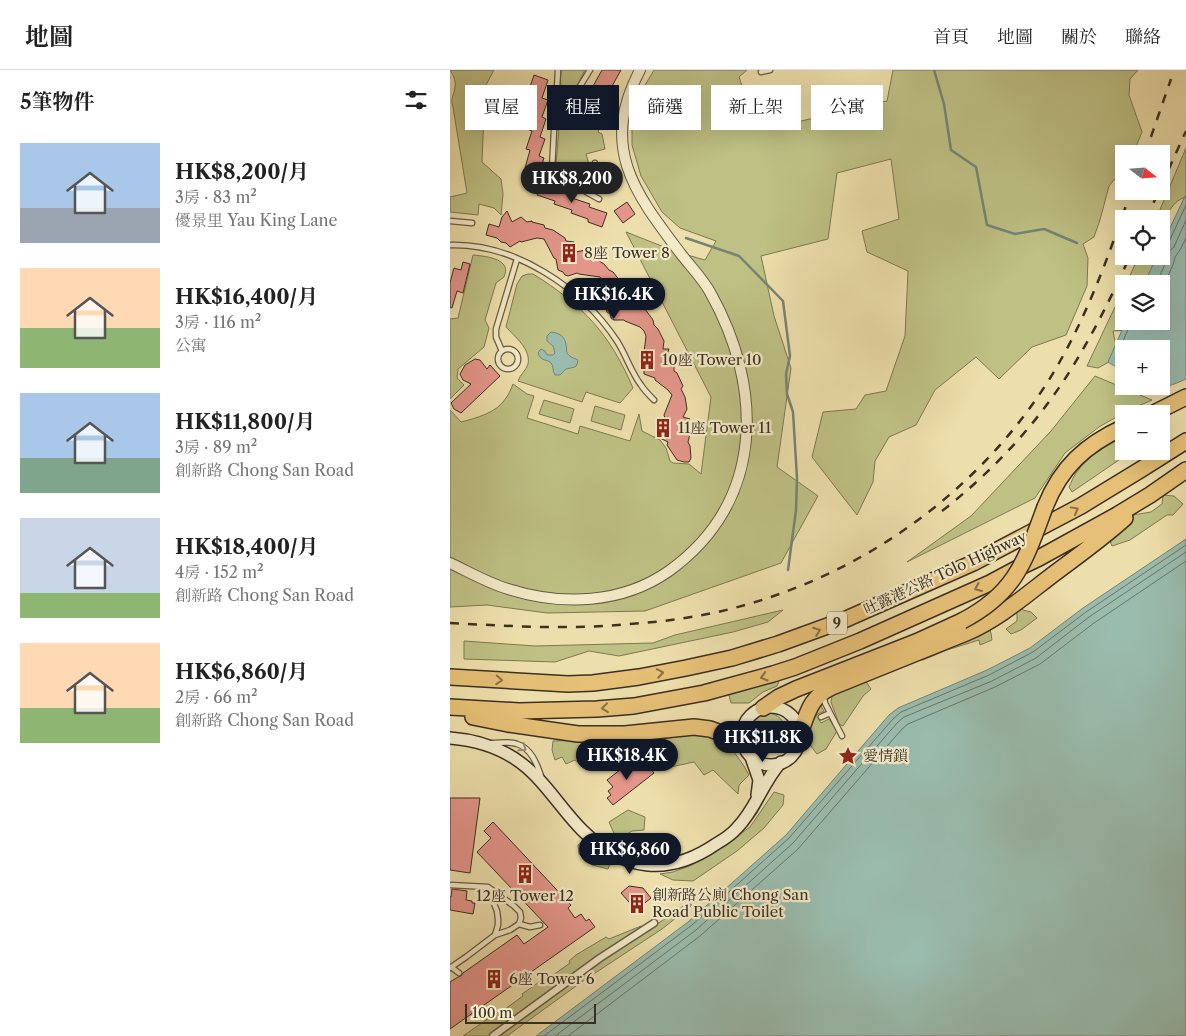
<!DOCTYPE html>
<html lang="zh-TW">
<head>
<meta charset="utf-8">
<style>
	:root { --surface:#fff; --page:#f2f2f2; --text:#222; --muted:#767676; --line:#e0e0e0; --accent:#111827 }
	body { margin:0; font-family:"Libre Caslon Text","Noto Serif TC",serif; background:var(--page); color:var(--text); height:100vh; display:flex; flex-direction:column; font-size:19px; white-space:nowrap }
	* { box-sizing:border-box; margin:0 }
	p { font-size:16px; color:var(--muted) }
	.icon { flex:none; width:28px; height:28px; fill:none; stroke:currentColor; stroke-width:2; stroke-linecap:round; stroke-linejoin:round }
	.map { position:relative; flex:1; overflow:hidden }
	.panel { display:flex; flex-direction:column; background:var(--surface); width:450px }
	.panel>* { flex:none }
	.banner { position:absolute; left:15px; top:15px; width:475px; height:45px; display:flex; gap:10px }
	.needle { width:32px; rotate:107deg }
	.tools { position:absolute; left:665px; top:75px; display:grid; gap:10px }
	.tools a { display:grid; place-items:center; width:55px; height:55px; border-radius:0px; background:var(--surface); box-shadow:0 5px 20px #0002; font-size:25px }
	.scale { position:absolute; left:15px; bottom:12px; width:131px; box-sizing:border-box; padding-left:5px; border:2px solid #3c2f24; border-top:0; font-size:14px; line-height:18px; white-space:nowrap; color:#3c2f24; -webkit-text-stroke:4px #f3eac8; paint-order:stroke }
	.price { position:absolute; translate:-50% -42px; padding:0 11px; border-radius:18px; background:var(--accent); color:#fff; font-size:16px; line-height:32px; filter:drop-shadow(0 1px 2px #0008) }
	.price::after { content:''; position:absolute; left:50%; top:30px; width:15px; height:11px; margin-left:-8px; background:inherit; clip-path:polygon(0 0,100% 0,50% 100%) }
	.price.selected { background:#222; color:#fff }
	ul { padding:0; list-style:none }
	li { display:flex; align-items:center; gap:15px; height:125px; padding:0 20px }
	li span { display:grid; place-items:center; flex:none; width:140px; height:100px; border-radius:0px; color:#555 }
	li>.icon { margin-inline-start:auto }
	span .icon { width:60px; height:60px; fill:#fffc; stroke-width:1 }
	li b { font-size:21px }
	h2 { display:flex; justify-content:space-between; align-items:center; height:60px; padding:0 20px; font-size:21px }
	.tag { padding:0 18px; border-radius:0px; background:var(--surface); box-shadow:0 5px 20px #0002; font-size:18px; line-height:45px }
	.tag.selected { background:var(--accent); color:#fff }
	header { display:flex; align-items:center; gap:30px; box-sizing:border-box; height:70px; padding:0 25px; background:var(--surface); border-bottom:1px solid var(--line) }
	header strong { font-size:24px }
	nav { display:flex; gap:28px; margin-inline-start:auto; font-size:18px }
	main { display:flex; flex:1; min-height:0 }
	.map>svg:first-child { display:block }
</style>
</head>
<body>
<header>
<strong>地圖</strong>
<nav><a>首頁</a><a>地圖</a><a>關於</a><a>聯絡</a></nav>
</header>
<main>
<section class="panel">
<h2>5筆物件<svg class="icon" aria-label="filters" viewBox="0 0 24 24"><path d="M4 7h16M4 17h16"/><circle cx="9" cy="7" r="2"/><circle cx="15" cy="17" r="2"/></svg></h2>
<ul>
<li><span style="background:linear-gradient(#a9c7e8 65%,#9aa5b1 0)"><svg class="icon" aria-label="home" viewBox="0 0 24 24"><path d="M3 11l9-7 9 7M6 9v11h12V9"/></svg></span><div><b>HK$8,200/月</b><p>3房 · 83 m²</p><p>優景里 Yau King Lane</p></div></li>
<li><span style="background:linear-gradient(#ffd9b3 60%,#8fb573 0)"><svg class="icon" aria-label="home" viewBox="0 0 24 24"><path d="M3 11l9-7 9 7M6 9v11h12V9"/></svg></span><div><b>HK$16,400/月</b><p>3房 · 116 m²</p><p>公寓</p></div></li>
<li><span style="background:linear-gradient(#a9c7e8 65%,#7fa58c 0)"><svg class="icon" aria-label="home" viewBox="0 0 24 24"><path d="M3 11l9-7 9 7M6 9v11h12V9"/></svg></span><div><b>HK$11,800/月</b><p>3房 · 89 m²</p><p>創新路 Chong San Road</p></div></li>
<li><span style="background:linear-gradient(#c9d6e8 75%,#8fb573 0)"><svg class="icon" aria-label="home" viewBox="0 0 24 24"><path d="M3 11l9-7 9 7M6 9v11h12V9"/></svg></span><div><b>HK$18,400/月</b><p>4房 · 152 m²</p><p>創新路 Chong San Road</p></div></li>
<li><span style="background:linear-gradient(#ffd9b3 65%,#8fb573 0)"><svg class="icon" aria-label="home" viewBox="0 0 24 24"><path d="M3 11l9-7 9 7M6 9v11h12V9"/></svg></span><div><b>HK$6,860/月</b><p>2房 · 66 m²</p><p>創新路 Chong San Road</p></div></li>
</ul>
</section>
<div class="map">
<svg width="736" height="966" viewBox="0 0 736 966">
	<rect width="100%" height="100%" fill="#eddfab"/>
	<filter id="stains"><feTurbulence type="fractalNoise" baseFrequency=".004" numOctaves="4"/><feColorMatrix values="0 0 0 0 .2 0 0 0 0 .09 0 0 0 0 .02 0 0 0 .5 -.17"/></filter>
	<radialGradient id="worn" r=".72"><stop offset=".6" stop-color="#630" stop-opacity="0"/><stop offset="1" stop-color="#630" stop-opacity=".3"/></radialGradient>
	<path fill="#bec084" stroke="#7d7854" d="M 0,0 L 44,0 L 35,17 L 32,92 L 51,109 L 53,124 L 51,145 L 44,138 L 29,134 L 28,145 L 0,142 L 0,127 L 17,123 L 3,37 C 0,28 4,26 5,17 C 6,10 3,5 0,0 Z
		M 111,0 L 135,0 C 132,5 129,14 124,18 C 121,20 119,21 116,20 C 108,17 111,6 111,0 Z
		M 204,0 L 297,0 L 289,7 L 301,43 L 334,55 L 437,31 L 443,0 L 688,0 L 680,9 L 679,25 L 692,62 L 683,84 L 674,84 L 674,97 L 659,116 L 650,150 L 644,167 L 633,174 L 638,188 L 637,216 L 616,265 L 582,277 L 549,309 L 526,287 L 485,320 L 466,355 L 439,367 L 425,391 L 423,412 L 407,445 L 362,387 L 373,342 L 406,339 L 415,325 L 436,321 L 455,266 L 458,201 L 417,182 L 412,161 L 449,149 L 441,89 L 387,103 L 378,169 L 311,186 L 324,246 L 341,298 L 327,397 L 368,426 L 331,493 L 195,541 L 97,543 L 37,535 L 0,537 L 0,340 L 11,352 C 26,348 47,343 56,328 C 59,324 61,319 63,314 L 77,324 L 84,326 L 77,348 L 128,364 L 130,356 L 180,371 L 189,344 L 192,361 L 210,370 L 216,378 L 220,391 L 223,393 L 239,394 L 251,404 L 261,327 L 176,162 L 227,182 L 255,190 L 266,171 L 230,158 L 212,142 L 191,106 L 182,75 L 182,50 L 188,27 Z
		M 133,47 L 135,48 L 133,55 L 149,59 L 148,62 L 152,64 L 155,79 L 136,84 L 140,98 L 142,97 C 147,120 119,112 109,103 C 106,100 107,99 106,95 L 109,58 C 116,51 124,56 133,47 Z
		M 736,78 L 736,127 C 719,132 716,149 711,165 L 711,149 L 706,149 Z
		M 23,185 C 32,186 48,187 54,195 C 57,199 55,204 54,207 L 46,213 L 35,250 L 39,258 L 34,277 L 8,299 L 7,308 L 14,315 L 0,329 L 0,249 L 8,248 Z
		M 689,186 L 705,186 L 700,206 L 695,214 L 676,214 Z
		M 78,204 L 83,204 C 133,235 160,264 183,318 L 170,333 L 136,322 L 132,332 L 68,311 C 70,304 76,301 78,294 C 81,279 65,267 56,257 L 67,214 L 72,206 Z
		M 674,218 L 674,251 L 677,251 L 679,260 L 663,261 L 666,276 L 666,288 L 648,298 L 637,296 Z
		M 645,306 L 702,330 L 677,341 L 649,357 L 615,383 L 585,428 L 457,492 L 521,446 L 601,361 Z
		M 94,330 L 124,339 L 120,353 L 89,344 Z
		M 145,336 L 175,345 L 171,360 L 141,351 Z
		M 674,365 L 674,381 L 682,381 L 622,422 L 619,417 C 621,413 623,407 626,403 C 638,386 656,374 674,365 Z
		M 713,425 L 724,426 L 733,434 L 723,445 L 717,445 L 680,470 L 662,476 L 659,468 L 683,445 L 701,442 L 712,434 Z
		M 567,534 L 573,540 L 581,542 L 587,548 L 571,560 L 561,564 L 556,559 L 567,551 L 567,544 L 560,538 Z
		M 333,540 L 318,552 L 283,562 L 169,586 L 139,581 L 105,592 L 14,589 L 14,571 L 85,576 L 203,573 L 225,565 Z
		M 538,556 L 541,563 L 542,570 L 530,575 L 529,570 L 497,580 L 473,590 L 458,590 Z
		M 330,609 L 327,616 L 313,622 L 299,633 L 281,633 L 279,625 L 287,621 Z
		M 415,610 L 421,619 L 413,626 L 393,656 L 389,654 L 381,632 L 383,622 Z
		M 366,635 L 371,636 L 374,641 L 366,645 L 371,653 L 379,649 L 387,661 L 376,679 L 367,684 C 350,664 357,656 366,635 Z
		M298 662a19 19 0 1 1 38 0a19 19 0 1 1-38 0Z
		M 254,663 L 279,675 L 294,696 L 299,705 L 289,715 L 288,724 L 263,700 L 254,705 L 244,692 L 216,698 L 200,681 L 150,673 L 161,667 Z
		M 134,670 L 148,683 L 137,700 L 125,690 L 116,694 L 112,687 L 105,690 L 102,680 L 103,671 Z
		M 324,722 L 334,725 L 333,735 L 314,758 L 287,781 L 243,811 L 223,810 L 210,804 L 223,802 L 242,795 L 265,782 L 300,757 Z
		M 178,740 L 195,747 L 194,760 L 182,761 L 167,770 L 159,752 Z
		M 142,764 L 162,788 L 158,799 L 142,795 L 129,784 L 128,775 Z
		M 238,833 L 242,835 L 212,859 L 133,911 L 57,966 L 13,966 L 39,948 L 41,949 L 46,946 L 45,945 L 49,941 L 51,942 L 73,926 L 72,924 L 95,908 L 99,908 L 120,893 L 119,891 L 126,885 L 156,867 L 159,869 L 191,856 L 194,863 Z"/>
	<path fill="#9abcae" stroke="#748477" d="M 735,126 L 736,126 L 736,309 C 723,315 713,319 699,316 L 711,316 L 711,279 L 674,279 L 674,302 L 658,292 L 676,251 L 711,251 L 711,214 L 694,214 L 707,186 L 711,186 L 711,177 Z
		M 101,262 C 109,263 115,266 116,275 C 117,278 116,280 117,283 C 119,287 124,288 128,290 L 127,295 L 125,297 L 116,299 L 110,305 L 105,305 C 102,301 104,296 101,293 C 96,288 92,293 88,283 L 90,280 L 91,279 L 95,281 L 97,285 L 103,285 L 105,283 L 103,276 L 97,271 L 97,266 Z
		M 736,469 L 736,966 L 86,966 L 238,852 L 336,765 L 439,645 L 448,638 L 537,600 L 580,578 L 633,538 Z"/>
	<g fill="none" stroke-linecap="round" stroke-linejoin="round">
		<path stroke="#6b7669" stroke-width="1" d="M 711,177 L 715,177 L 718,174 L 736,135
			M 706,214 L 716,192 L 717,183 L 724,177 L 736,150
			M 711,221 L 723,195 L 725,187 L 730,180 L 736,168
			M 674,296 L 666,291 L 665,289 L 680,255 L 681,251
			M 94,966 L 242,855 L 339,768 L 443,649 L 451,642 L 539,605 L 583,582 L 636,542 L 736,475
			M 105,966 L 246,860 L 343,773 L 447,653 L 454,647 L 542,611 L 586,588 L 639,547 L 736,482
			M 118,966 L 250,866 L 348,779 L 452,659 L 458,654 L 545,617 L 590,594 L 644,553 L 736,491"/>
		<path stroke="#748477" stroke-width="2.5" d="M 484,0 L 494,34 L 501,80 L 526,97 L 537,155 L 565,164 L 594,159 L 627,173
			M 236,168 L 289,186 L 333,231 L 340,286 L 336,304 L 337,324 L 343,342 L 347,408 L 346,440 L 338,500"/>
	</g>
	<path fill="#e4968b" stroke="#3c2f24" d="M 152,0 L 171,0 L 152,34 L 148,31 L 147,33 L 137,27 Z
		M 84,5 L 98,10 L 92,28 L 98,30 L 92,47 L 96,49 L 90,67 L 95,69 L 89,86 L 94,88 L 89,103 L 75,98 L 80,80 L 76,79 L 82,61 L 77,59 L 83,41 L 78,40 L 84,22 L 79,20 Z
		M 92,111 L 107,115 L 106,118 L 124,125 L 122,128 L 140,134 L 139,137 L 157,143 L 152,157 L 138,152 L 138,149 L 121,143 L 122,140 L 104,134 L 105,131 L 87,125 Z
		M 177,132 L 185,144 L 173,153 L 164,141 Z
		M 57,141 L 62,152 L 71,147 L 77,152 L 82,151 L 82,152 L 94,155 L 95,158 L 103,160 L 115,168 L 116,171 L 124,172 L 126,182 L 135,180 L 140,187 L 143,187 L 154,194 L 159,200 L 163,202 L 167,207 L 172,213 L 172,216 L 179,220 L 178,230 L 188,230 L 191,238 L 195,239 L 203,250 L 204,255 L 208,259 L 214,271 L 213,279 L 219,279 L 215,290 L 224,293 L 224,301 L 227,303 L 233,316 L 231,319 L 235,327 L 237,339 L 233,347 L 240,349 L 232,358 L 240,364 L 238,372 L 240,376 L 241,388 L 239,392 L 234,392 L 227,390 L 217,375 L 218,372 L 210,368 L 208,366 L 209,361 L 208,354 L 215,348 L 214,345 L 222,325 L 218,320 L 205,310 L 205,308 L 194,304 L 194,299 L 190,293 L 195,285 L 194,283 L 196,266 L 194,261 L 190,257 L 175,251 L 174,250 L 164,250 L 161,248 L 160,244 L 157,242 L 156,239 L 158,230 L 156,229 L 153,213 L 150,207 L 129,204 L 127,203 L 118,206 L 115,205 L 113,202 L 108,200 L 106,189 L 104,188 L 94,169 L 87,168 L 71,172 L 70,171 L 60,177 L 56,173 L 51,172 L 47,168 L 36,165 L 39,154 L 49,157 L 52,147 Z
		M 13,192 L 20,194 L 13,223 L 7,221 L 2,238 L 0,237 L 0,213 L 4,198 L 11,200 Z
		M 25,289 L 30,290 L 37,299 L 40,295 L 50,306 L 11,343 L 4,339 L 1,333 L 21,314 L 13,310 L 10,304 L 15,295 Z
		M 184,689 L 193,700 L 198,696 L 204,703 L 163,735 L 157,728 L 161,725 L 158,721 L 163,717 L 157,710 Z
		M 0,728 L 30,728 L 20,803 L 0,800 Z
		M 43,752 L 121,835 L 118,838 L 125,848 L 131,844 L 136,851 L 139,849 L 145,857 L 0,959 L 0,912 L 8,907 L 11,906 L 13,903 L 67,865 L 74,874 L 98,857 L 27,782 L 41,768 L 34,761 Z
		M 179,816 L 193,818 L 201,828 L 186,840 L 171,823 Z
		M 2,819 L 17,821 L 16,830 L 22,831 L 22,833 L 25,833 L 23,844 L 0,840 L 0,827 L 1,827 Z"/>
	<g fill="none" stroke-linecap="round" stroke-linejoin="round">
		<g stroke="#685b46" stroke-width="7">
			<path id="service" d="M 108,0 L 107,18 L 111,27
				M 311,2 L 320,0
				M107 37a12 12 0 1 1 24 0a12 12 0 1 1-24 0Z
				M 124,26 L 140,0
				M 130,40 L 173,49
				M 112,47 L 109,51 L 104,60 L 102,99 L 107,106 L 149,129
				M 128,118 C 145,114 149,111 145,93
				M 0,151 L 22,153
				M 0,175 C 65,173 132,218 167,271 C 176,285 181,302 191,315 C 194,320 199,325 204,330
				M48 289a10 10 0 1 1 20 0a10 10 0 1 1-20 0Z
				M 52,281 L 46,267 L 46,259 L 67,189
				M 374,628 L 375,633 L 392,666
				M 371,647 L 380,643
				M 42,673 C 50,673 60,671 67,674 C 81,678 87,694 91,706
				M 0,815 L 38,817 L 64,836 L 70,842 L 71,848 L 69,854 L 60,860 L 45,865
				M 69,854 L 80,857 L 90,855
				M 1,897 L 9,903
				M 0,898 L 16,887 L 45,865 L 48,855 L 48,849 L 47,841 L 38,819"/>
		</g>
		<g stroke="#685b46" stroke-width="9">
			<path id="pedestrian" d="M 43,966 L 150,888 L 204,853"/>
		</g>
		<g stroke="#685b46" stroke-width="12">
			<path id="tertiary" d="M 0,493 C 19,502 38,513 58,519 C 112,536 172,534 219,501 C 315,432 314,318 260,222 C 252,208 241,197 231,184 C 185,123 149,78 190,0"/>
		</g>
		<g stroke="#3c2f24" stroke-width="14">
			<path id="secondary" d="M292 666a29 29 0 1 1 58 0a29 29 0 1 1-58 0Z
				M 0,668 C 25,670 50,677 71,693 C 95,711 111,739 132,760 C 173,801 218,807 266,774 C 273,770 281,765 287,758 C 306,739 312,713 331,692
				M 301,687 L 309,710 L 307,725"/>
		</g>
		<g stroke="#3c2f24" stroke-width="18">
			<path id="motorway" d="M 702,344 L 736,327
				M 595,437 C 611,397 635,375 674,357
				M 0,607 L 118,614 L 143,613 L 189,607 L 236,598 L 282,588 L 328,574 L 394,550 L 523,493 L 631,436 L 690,400 L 736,371
				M 0,637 L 69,641 L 147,639 L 184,636 L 254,623 L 323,604 L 345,597 L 410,571 L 540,513 L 568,498 L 589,488 L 667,445 L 700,425 L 736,400
				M 313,638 L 329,627 L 346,619 L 466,572 L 512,551
				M 23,647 L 58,654 L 128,664 L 175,664 L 244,657 L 260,659 L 292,671
				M 349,666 C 358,643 359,628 382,617 L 516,563 C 549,549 577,524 605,503 C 629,485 653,468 675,448"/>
		</g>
		<use href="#service" stroke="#f3eac8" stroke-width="4.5"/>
		<use href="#pedestrian" stroke="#f3eac8" stroke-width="6"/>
		<use href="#tertiary" stroke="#f3eac8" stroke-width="10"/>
		<use href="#secondary" stroke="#f3eac8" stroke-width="11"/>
		<use href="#motorway" stroke="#e6c076" stroke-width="15"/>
		<path stroke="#3c2f24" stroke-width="2.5" stroke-dasharray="9 9" stroke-linecap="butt" d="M 695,84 L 721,9
			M 711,116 L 736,61
			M 696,149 L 709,121
			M 492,441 C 542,402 586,355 620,301 C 643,264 662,226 680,186
			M 0,553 C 59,556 119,560 179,554 C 210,552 241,548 272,541 C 404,510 523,428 597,313 C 635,253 658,188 681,121"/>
		<g stroke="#3c2f24" stroke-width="18" stroke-linecap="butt">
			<path id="motorway-bridge" d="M 512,551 C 566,523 575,491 595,437"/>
		</g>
		<use href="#motorway-bridge" stroke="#e6c076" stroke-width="15"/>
	</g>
	<defs><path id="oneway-chevron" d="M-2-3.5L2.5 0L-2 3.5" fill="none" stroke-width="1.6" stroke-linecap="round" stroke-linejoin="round" transform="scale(1.25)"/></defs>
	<g stroke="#887049">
		<use href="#oneway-chevron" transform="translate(625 440) rotate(-29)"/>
		<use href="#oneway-chevron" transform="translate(528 518) rotate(156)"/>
		<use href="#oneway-chevron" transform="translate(367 561) rotate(-20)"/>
		<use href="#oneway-chevron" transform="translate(210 603) rotate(-10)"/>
		<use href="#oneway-chevron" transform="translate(314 607) rotate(163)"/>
		<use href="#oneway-chevron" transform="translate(49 610) rotate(4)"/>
		<use href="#oneway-chevron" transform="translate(155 638) rotate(174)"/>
	</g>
	<use stroke="#988c76" href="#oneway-chevron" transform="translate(73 678) rotate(35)"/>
	<defs>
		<g id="building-bare" transform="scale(1.5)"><path d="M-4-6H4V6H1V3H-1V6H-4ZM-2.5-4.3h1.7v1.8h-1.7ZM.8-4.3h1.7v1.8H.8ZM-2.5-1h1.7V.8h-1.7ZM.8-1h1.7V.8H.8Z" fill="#8f2418" stroke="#f3eac8" stroke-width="2.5" paint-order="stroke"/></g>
		<g id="sight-bare" transform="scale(1.5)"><path d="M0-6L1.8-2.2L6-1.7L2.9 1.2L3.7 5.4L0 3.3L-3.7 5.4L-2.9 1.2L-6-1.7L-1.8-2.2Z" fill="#8f2418" stroke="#f3eac8" stroke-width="2.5" paint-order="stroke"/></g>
	</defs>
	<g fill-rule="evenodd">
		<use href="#building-bare" x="119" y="183"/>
		<use href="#building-bare" x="197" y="290"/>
		<use href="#building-bare" x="213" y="358"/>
		<use href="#sight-bare" x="398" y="686"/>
		<use href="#building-bare" x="75" y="804"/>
		<use href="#building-bare" x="187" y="834"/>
		<use href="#building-bare" x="44" y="909"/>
	</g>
	<g text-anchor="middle" stroke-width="4.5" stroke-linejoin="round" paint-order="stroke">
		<rect fill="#f3eac8" stroke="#736755" stroke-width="1" x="377" y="541.5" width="20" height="23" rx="4"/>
		<g font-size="14" font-weight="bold" fill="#3c2f24">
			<text x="387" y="558">9</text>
		</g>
		<g font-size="15" fill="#3c2f24" stroke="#f3eac8" text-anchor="start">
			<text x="134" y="188">8座 Tower 8</text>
			<text x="212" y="295">10座 Tower 10</text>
			<text x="228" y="363">11座 Tower 11</text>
			<text x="413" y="691">愛情鎖</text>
			<text x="202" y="830">創新路公廁 Chong San<tspan x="202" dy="17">Road Public Toilet</tspan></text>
			<text x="75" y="831" text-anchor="middle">12座 Tower 12</text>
			<text x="59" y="914">6座 Tower 6</text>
		</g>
		<g font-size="15" fill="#3c2f24" stroke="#f3eac8">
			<text transform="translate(495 503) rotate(-25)" y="5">吐露港公路 Tolo Highway</text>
		</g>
	</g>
	<rect width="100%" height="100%" filter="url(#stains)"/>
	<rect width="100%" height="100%" fill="url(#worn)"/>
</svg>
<div class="tools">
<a><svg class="needle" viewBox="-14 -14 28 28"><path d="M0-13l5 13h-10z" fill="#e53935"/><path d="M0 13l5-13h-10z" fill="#767676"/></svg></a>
<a><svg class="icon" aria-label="locate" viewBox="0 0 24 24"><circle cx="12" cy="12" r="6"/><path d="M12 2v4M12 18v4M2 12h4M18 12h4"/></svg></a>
<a><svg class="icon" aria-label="layers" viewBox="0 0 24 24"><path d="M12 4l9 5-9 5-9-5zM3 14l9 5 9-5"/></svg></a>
<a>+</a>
<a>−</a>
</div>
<div class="scale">100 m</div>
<b class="price selected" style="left:122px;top:134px">HK$8,200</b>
<b class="price" style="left:164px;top:250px">HK$16.4K</b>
<b class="price" style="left:313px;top:693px">HK$11.8K</b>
<b class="price" style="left:177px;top:711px">HK$18.4K</b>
<b class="price" style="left:180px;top:805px">HK$6,860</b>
<div class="banner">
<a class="tag">買屋</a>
<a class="tag selected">租屋</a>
<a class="tag">篩選</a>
<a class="tag">新上架</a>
<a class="tag">公寓</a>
</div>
</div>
</main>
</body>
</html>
